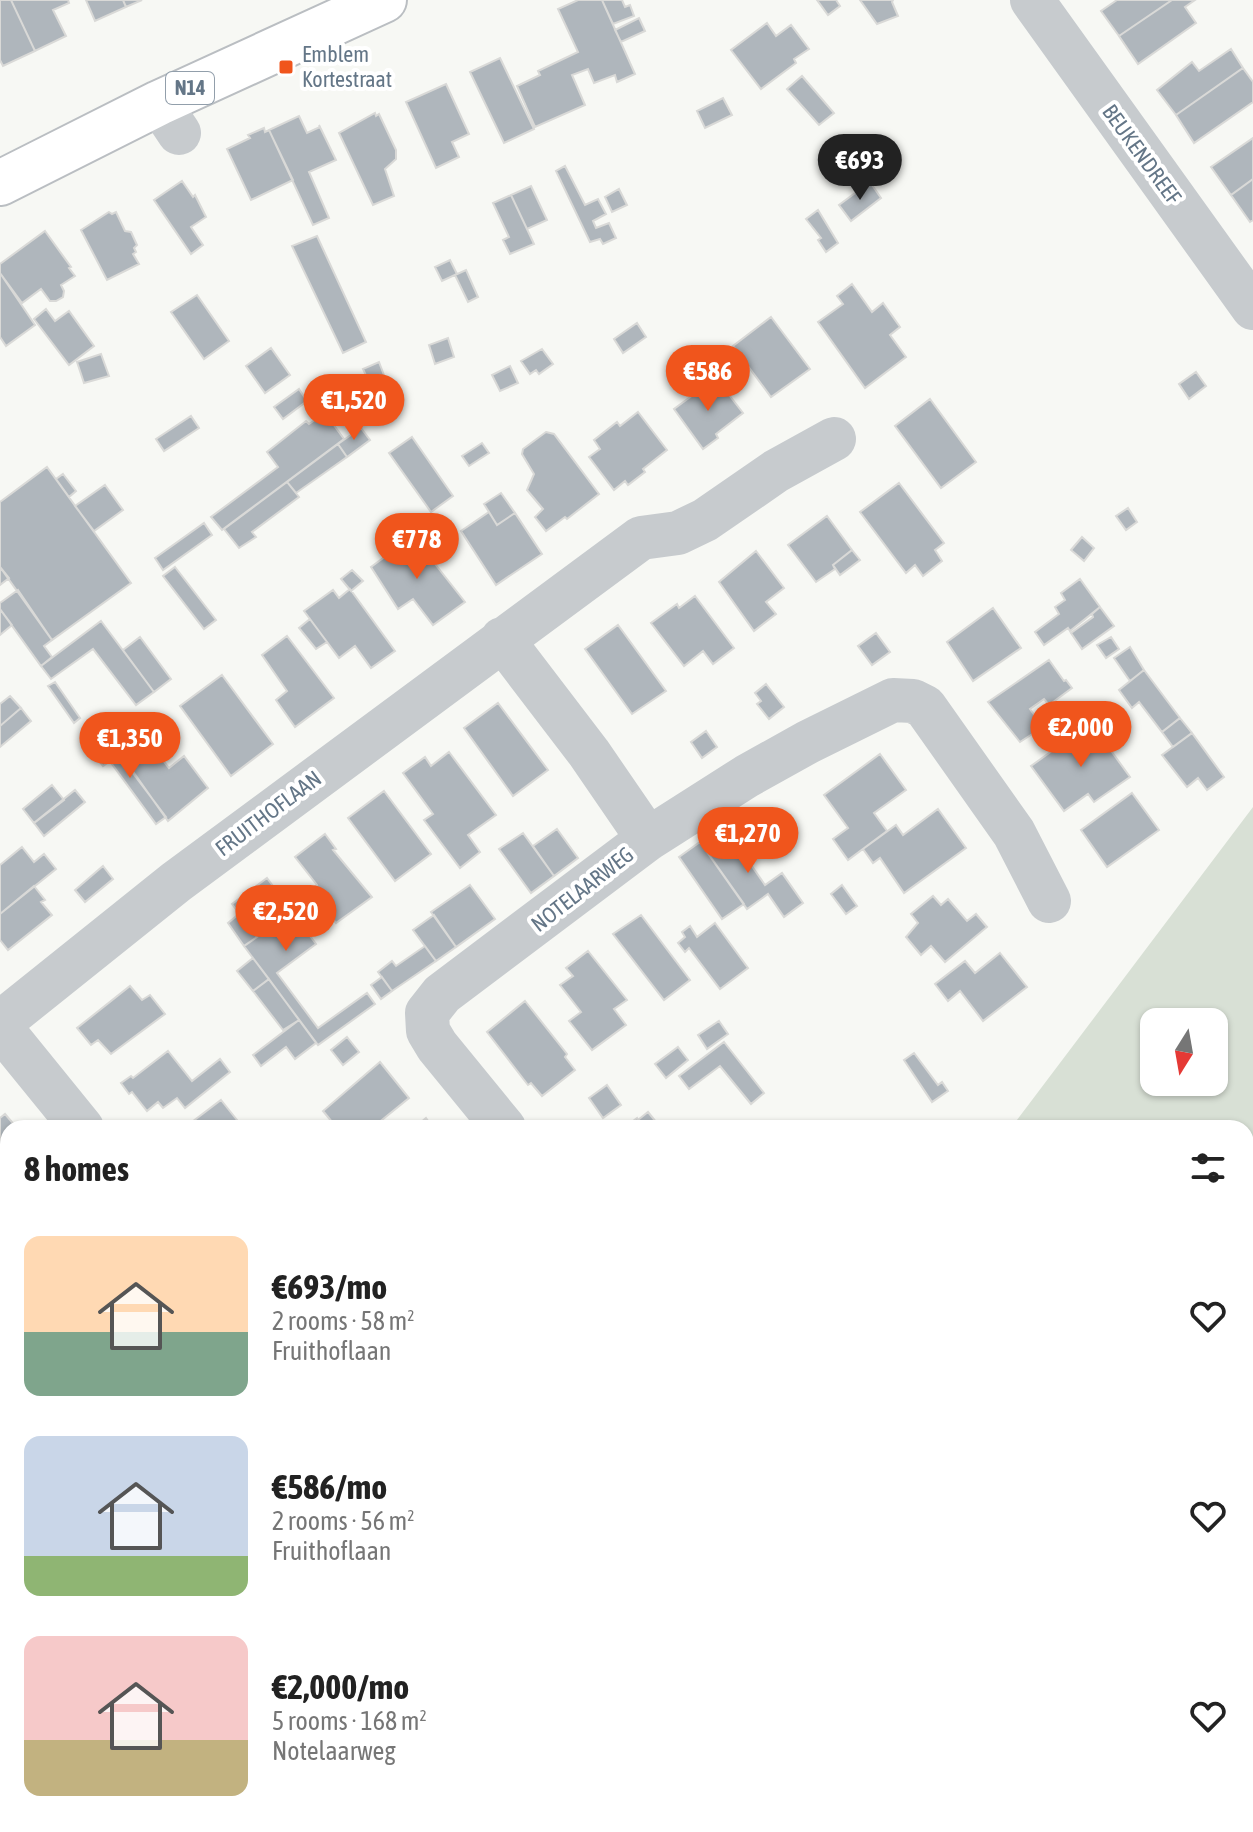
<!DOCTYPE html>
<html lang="en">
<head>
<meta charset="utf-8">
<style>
	:root { --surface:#fff; --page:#f2f2f2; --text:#222; --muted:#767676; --accent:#f0551c }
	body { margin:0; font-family:"Asap Condensed",sans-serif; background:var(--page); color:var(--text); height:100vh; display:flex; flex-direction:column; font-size:30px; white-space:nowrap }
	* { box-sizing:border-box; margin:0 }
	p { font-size:26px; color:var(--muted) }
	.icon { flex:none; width:44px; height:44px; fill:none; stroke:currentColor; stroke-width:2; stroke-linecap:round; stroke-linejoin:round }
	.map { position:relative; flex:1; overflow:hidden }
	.side { position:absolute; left:0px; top:1120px; width:1254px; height:712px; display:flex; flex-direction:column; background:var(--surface); border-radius:24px 24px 0 0; box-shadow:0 2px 6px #0004 }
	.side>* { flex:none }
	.needle { width:52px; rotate:191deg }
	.buttons { position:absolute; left:1140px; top:1008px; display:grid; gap:16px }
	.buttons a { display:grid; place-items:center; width:88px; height:88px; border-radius:16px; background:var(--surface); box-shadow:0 2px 6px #0004; font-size:40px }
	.price { position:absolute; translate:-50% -68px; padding:0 18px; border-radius:28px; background:var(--accent); color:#fff; font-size:26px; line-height:52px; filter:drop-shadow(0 2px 4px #0008) }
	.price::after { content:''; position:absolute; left:50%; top:48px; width:24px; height:18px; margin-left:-12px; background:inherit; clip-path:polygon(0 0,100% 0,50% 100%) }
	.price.on { background:#222; color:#fff }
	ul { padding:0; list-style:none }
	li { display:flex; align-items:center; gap:24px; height:200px; padding:0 24px }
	li span { display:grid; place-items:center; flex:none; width:224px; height:160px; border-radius:16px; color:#555 }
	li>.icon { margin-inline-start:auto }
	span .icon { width:96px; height:96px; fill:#fffc; stroke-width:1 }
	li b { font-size:34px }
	h2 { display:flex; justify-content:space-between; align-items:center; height:96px; padding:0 24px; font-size:34px }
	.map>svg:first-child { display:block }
</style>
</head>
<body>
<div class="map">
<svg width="1253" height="1832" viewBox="0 0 1253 1832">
	<rect width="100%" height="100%" fill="#f7f8f4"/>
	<path fill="#d8e0d5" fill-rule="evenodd" d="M 1253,807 L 1253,1270 L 1246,1276 L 1246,1128 L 1011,1128 ZM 1154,1022 L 1214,1022 L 1214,1082 L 1154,1082 Z"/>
	<path fill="#afb6bc" stroke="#d9d9d7" stroke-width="2" d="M 0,0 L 11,0 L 35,51 L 3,66 L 0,60 Z
		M 11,0 L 68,0 L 69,3 L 53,10 L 66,36 L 35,51 Z
		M 86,0 L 123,0 L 126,7 L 95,21 Z
		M 123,0 L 142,0 L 126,7 Z
		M 578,0 L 602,0 L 635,74 L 617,82 L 615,75 L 594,83 L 588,69 L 572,75 L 585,105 L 535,127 L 517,86 L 540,75 L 538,71 L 578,52 L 558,9 Z
		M 602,0 L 622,0 L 625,7 L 630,5 L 634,16 L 613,24 Z
		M 817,0 L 836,0 L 840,6 L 828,15 Z
		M 860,0 L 893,0 L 892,2 L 898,16 L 877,24 Z
		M 1117,0 L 1172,0 L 1119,36 L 1101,11 Z
		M 1172,0 L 1195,0 L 1185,7 L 1196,23 L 1138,64 L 1119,36 Z
		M 639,18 L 645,31 L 621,42 L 615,30 Z
		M 767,23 L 776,36 L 791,25 L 809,49 L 794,59 L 796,63 L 761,89 L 731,50 Z
		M 1231,49 L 1243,68 L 1176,115 L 1157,90 L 1192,62 L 1199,71 Z
		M 500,58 L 534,129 L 504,143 L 470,72 Z
		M 1243,68 L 1253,82 L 1253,102 L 1194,143 L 1176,115 Z
		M 802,76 L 834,113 L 819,125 L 787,89 Z
		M 446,84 L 469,134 L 452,142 L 459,157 L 436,168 L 406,102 Z
		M 723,98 L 732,115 L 705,128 L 697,111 Z
		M 375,113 L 376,116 L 379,114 L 396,150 L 396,159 L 385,169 L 394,196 L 373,205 L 339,133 Z
		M 299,116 L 307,133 L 320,127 L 319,125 L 336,160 L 309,172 L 329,218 L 313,225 L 269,130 Z
		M 264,128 L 265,132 L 269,130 L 293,180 L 251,200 L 227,149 L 250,138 L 248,135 Z
		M 1253,138 L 1253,179 L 1231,195 L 1211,167 Z
		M 565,166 L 585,205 L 598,199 L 606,214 L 593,221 L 596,228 L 609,223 L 616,238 L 603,244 L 600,239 L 590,242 L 556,171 Z
		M 1253,179 L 1253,220 L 1250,222 L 1231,195 Z
		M 182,181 L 193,197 L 195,195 L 206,217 L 191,227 L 203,245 L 191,254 L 154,200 Z
		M 870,182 L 881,198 L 851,221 L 839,205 Z
		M 531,186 L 547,220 L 527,229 L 511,195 Z
		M 619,189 L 627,205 L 612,212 L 605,197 Z
		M 511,195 L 534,244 L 510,254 L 503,240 L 509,237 L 493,203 Z
		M 818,210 L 838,243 L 826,252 L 818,240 L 821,238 L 806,219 Z
		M 109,212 L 112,214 L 116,212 L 125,231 L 131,232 L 137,245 L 134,248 L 136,252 L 133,254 L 139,264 L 107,280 L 81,230 Z
		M 45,231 L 71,267 L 69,268 L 75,276 L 61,285 L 64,291 L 63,297 L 56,301 L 50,301 L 41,289 L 22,303 L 0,273 L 0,264 Z
		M 317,236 L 366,342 L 343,353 L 292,246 Z
		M 450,260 L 457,274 L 442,281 L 435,267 Z
		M 466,270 L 478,297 L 468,302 L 455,275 Z
		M 0,273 L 35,325 L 6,346 L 0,337 Z
		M 852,284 L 872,312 L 883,303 L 900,327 L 890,335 L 906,357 L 865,388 L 818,322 L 843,304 L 837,296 Z
		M 197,295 L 229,341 L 204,359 L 171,312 Z
		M 46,309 L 55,321 L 69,311 L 94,346 L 69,365 L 34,319 Z
		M 771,317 L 810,369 L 771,397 L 733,346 Z
		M 637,323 L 646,337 L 623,353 L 614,339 Z
		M 448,338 L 454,357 L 435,364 L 429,345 Z
		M 271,348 L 290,375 L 265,393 L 246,366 Z
		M 542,349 L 553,364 L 539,374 L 536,370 L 530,374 L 521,361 Z
		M 101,354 L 109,376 L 84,383 L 77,362 Z
		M 379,362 L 396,407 L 378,415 L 373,401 L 377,399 L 363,369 Z
		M 510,366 L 518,383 L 500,391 L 492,375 Z
		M 1196,372 L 1206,386 L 1189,399 L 1179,384 Z
		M 716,378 L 743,413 L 716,434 L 718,438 L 703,449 L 674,409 Z
		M 299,389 L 307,401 L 283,419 L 274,407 Z
		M 930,399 L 976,462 L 941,488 L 895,426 Z
		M 638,412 L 667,450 L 643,469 L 645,472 L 628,485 L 625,481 L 614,490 L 589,457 L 600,449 L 594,440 L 617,422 L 620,426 Z
		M 325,413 L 344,439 L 222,530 L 211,517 L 278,467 L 267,452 L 306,421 L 309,424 Z
		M 191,416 L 199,428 L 164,451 L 156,439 Z
		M 361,428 L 370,440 L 347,457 L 338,444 Z
		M 546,432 L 554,434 L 599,494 L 567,519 L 565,517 L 546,531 L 535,517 L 543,509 L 527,490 L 534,474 L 522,454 L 523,449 Z
		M 412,437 L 453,496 L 431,512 L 389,453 Z
		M 482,443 L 489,453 L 469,466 L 462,456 Z
		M 338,444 L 347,457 L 296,493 L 287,482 Z
		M 47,467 L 131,583 L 52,640 L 0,567 L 0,502 Z
		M 63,474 L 76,491 L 69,497 L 56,479 Z
		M 287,482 L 299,497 L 252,532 L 256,537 L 239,548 L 224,529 Z
		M 899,483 L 944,543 L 935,550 L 942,561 L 923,576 L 915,565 L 906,573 L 860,512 Z
		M 105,485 L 123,510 L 94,531 L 75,506 Z
		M 501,493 L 515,513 L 497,525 L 484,504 Z
		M 1128,508 L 1137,522 L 1126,530 L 1116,516 Z
		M 489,512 L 497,525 L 515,513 L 542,554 L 496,585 L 461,531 Z
		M 827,516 L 852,550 L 833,565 L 835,569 L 816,582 L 788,545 Z
		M 204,523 L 212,535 L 163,570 L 155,558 Z
		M 413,536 L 465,602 L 433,625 L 413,599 L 398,609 L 371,567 Z
		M 1082,537 L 1094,548 L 1084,561 L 1071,550 Z
		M 852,550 L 860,560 L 840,575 L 833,565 Z
		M 756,551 L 784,588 L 766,602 L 776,614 L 754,631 L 719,582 Z
		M 0,567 L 9,578 L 0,585 Z
		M 175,567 L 216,620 L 204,629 L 163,576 Z
		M 352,570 L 363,581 L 351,591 L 341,579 Z
		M 1080,579 L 1100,607 L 1070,631 L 1068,628 L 1044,645 L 1035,632 L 1059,614 L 1055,607 L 1065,600 L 1061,593 Z
		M 350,589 L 395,651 L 371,668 L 355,646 L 339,658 L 304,611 L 333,590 L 339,598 Z
		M 18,590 L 52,640 L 44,646 L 52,657 L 41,666 L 0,609 L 0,603 Z
		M 695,596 L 734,648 L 713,664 L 703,651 L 684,666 L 651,623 L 677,604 L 679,608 Z
		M 1100,607 L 1114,626 L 1082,649 L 1071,633 L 1093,617 L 1092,614 Z
		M 993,608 L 1021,648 L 973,681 L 947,642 Z
		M 0,609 L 12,625 L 0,635 Z
		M 310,619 L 327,642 L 316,649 L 299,628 Z
		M 101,621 L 154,692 L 136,705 L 93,649 L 51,679 L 41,666 Z
		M 618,625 L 666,691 L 632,714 L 585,649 Z
		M 876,633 L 890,652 L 872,665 L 858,646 Z
		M 287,636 L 334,698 L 295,727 L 276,700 L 287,691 L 262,655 Z
		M 140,637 L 171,679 L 154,692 L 123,650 Z
		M 1111,637 L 1119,649 L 1106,658 L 1097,645 Z
		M 1130,647 L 1144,670 L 1130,681 L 1114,658 Z
		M 1049,660 L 1064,681 L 1066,680 L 1072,688 L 1049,705 L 1044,699 L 1030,709 L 1043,727 L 1020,742 L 988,702 Z
		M 1144,670 L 1180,718 L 1162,732 L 1139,702 L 1132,708 L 1119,690 Z
		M 222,675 L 273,744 L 231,776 L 180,706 Z
		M 55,682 L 80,718 L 74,723 L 48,686 Z
		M 766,684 L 784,707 L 769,719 L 757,704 L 761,701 L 755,693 Z
		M 10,696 L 21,708 L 0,726 L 0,704 Z
		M 498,703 L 548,770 L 513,796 L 464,728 Z
		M 21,708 L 31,721 L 0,747 L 0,726 Z
		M 144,714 L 168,746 L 158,754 L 169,768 L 184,756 L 208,788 L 168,821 L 110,739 Z
		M 1180,718 L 1192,733 L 1173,747 L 1162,732 Z
		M 1091,723 L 1130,777 L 1094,802 L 1088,794 L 1064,811 L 1031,766 Z
		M 99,731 L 122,762 L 123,760 L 166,817 L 156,824 L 92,737 Z
		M 706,731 L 717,747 L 702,758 L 691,742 Z
		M 1192,733 L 1224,777 L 1207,790 L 1198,778 L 1187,787 L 1162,755 Z
		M 92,737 L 110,761 L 103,766 L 85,742 Z
		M 449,752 L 496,815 L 468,835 L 480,852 L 460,868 L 424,820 L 433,814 L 403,773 L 425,757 L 431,766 Z
		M 880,754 L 906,790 L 874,813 L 887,831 L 848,860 L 833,839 L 848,828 L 824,795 Z
		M 52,785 L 64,800 L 34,823 L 23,809 Z
		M 75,790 L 85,802 L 44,836 L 34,823 Z
		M 384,791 L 431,854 L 395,881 L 348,818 Z
		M 1132,793 L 1159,830 L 1107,867 L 1081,830 Z
		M 938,809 L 966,848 L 904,893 L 880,858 L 873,863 L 863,849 L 896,825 L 903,835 Z
		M 724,826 L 765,885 L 782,873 L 803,903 L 784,917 L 768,894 L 747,909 L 700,842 Z
		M 557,829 L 578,858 L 554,876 L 533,846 Z
		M 523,833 L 554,876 L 531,893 L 499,849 Z
		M 325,834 L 336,849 L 333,850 L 372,897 L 336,923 L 311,889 L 317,885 L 295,857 Z
		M 700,842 L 744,904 L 722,919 L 679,857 Z
		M 22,847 L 34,862 L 44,854 L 56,869 L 0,914 L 0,865 Z
		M 103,866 L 113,879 L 85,902 L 75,890 Z
		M 267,878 L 316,944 L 277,973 L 318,1028 L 367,993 L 375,1004 L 318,1045 L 244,946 L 257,937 L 232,904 Z
		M 470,885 L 495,919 L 456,947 L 431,912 Z
		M 842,885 L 857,906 L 846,914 L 831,894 Z
		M 34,886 L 45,900 L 41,902 L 52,915 L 8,950 L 0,940 L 0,914 Z
		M 933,896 L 941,905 L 948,899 L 967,921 L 976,914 L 987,927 L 945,962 L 931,946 L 921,955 L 906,937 L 918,923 L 911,914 Z
		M 239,914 L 257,937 L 244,946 L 228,923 Z
		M 434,915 L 456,947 L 436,961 L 413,930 Z
		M 641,915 L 690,980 L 664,1000 L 613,934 Z
		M 715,923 L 748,968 L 720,989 L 689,948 L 685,952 L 678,943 L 685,937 L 682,932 L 690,926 L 697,937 Z
		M 425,946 L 436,961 L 392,991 L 378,972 L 392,961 L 396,966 Z
		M 588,951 L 627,1000 L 614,1009 L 626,1025 L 592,1050 L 569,1021 L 581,1012 L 560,985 L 573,976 L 566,968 Z
		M 1000,953 L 1027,987 L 983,1021 L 960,991 L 948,1001 L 935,984 L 965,961 L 975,973 Z
		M 253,958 L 269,979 L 253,991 L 237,971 Z
		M 382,977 L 392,991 L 381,999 L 371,985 Z
		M 269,979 L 299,1020 L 283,1030 L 253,991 Z
		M 130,986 L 142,1000 L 150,995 L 165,1014 L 111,1054 L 98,1040 L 91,1045 L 77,1028 Z
		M 525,1001 L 567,1054 L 565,1057 L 575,1070 L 542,1096 L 531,1083 L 528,1085 L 487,1032 Z
		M 299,1020 L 316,1043 L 295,1059 L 286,1047 L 261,1066 L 253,1055 Z
		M 719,1021 L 728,1034 L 707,1049 L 698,1035 Z
		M 347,1037 L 359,1052 L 343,1065 L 331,1050 Z
		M 724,1042 L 764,1093 L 751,1104 L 720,1066 L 689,1089 L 679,1076 Z
		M 678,1047 L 688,1060 L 666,1078 L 655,1064 Z
		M 168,1051 L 192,1081 L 220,1059 L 230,1072 L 185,1108 L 177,1098 L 163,1108 L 158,1102 L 147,1111 L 132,1092 L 129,1094 L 121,1083 L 131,1076 L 133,1078 Z
		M 914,1053 L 938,1085 L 942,1082 L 948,1091 L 932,1102 L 904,1060 Z
		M 380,1062 L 409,1098 L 372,1128 L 337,1128 L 323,1111 Z
		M 607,1085 L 621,1105 L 603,1118 L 589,1098 Z
		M 221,1100 L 241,1125 L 237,1128 L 184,1128 Z
		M 648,1112 L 661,1128 L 624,1128 L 637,1118 L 638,1120 Z
		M 5,1114 L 17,1128 L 8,1128 L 8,1158 L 0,1164 L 0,1118 Z
		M 426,1118 L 433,1128 L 414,1128 Z
		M 8,1196 L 8,1235 L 0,1242 L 0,1203 Z
		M 8,1272 L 8,1297 L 2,1302 L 0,1279 Z
		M 1246,1418 L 1253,1426 L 1253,1473 L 1246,1479 Z
		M 8,1424 L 8,1442 L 0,1431 Z
		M 0,1620 L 8,1627 L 0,1638 Z
		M 8,1629 L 8,1679 L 0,1687 L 0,1638 Z
		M 111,1824 L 145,1824 L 135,1832 L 118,1832 Z
		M 190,1824 L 206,1824 L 212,1832 L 180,1832 Z
		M 309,1824 L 334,1824 L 341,1832 L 308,1832 L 305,1827 Z"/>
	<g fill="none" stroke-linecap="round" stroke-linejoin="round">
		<g stroke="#babec2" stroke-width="48">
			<path id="major" d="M 0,183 L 159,103 L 384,0"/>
		</g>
		<path stroke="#c7cbce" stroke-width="44" d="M 1032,0 L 1253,308
			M 159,103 L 179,133
			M 502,639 L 589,753 L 648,839
			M 0,1023 L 176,882 L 641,538 L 678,533 L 705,520 L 776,471 L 834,439
			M 0,1027 L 82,1128
			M 504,1128 L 437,1046 L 428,1031 L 427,1013 L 442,994 L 648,839 L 747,776 L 808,742 L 893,700 L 913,701 L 925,707 L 1014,833 L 1049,901
			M 1246,1309 L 1253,1303
			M 20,1824 L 29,1832"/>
		<use href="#major" stroke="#fff" stroke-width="44"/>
	</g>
	<rect fill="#f0551c" stroke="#fff" stroke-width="3" x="278" y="59" width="16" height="16" rx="4"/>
	<g text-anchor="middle" stroke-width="8" stroke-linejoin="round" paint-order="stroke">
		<rect fill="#fff" stroke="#929fab" stroke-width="2" x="166" y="72" width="48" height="32" rx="6"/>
		<g font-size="20" font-weight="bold" fill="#647687">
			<text x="190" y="95">N14</text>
		</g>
		<g font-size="22" fill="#647687" stroke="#fff" text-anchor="start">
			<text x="302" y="62">Emblem<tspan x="302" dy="25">Kortestraat</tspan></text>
		</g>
		<g font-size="22" fill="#647687" stroke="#fff">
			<text transform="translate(1142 154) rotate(54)" y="8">BEUKENDREEF</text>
			<text transform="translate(268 813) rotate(-37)" y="8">FRUITHOFLAAN</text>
			<text transform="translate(582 889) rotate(-38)" y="8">NOTELAARWEG</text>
		</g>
	</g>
</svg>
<div class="buttons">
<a><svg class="needle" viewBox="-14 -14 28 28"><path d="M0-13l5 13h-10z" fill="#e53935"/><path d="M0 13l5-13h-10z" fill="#767676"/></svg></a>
</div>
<b class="price on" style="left:860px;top:202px">€693</b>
<b class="price" style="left:708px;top:413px">€586</b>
<b class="price" style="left:354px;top:442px">€1,520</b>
<b class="price" style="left:417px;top:581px">€778</b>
<b class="price" style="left:1081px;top:769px">€2,000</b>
<b class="price" style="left:130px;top:780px">€1,350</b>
<b class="price" style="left:748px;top:875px">€1,270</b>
<b class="price" style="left:286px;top:953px">€2,520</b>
<section class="side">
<h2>8 homes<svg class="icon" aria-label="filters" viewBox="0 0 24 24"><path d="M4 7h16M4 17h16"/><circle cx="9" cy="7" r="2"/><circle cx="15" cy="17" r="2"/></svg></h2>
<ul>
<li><span style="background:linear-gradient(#ffd9b3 60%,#7fa58c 0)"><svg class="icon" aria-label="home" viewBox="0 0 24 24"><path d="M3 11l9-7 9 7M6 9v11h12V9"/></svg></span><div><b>€693/mo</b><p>2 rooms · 58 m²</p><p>Fruithoflaan</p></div><svg class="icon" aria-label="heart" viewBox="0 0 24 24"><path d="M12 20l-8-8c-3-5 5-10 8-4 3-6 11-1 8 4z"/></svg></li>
<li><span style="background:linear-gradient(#c9d6e8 75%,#8fb573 0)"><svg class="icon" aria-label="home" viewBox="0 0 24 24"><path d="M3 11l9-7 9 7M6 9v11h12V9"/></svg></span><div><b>€586/mo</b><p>2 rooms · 56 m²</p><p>Fruithoflaan</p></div><svg class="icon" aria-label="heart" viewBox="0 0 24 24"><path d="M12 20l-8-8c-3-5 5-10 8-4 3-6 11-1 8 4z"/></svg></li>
<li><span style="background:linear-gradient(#f6c9c9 65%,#c2b280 0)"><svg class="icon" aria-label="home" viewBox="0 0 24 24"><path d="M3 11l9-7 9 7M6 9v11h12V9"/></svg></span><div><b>€2,000/mo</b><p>5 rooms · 168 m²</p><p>Notelaarweg</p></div><svg class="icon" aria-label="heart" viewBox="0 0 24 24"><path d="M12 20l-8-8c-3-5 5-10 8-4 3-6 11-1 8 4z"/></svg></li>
</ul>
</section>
</div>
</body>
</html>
